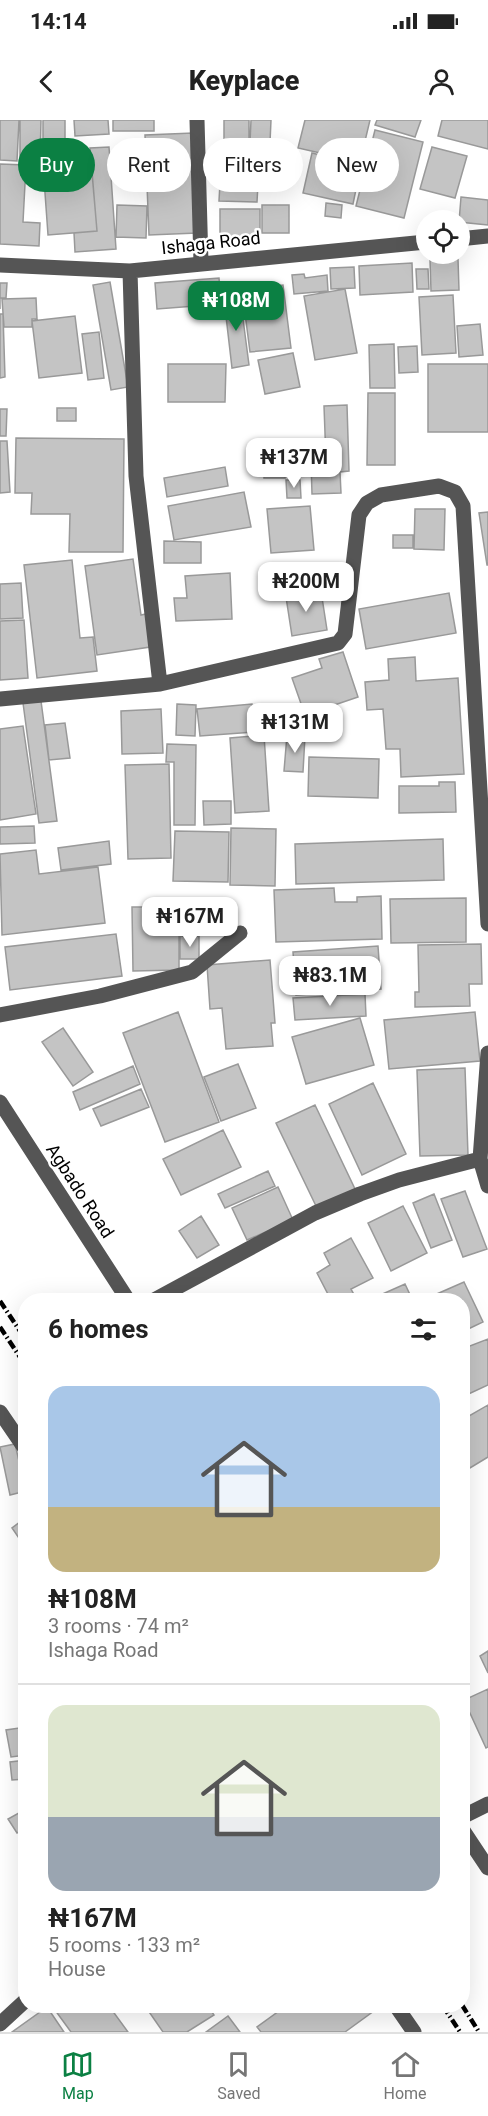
<!DOCTYPE html>
<html lang="en">
<head>
<meta charset="utf-8">
<style>
	:root { --surface:#fff; --page:#f2f2f2; --text:#222; --muted:#767676; --line:#e0e0e0; --accent:#0b8043 }
	body { margin:0; font-family:Roboto,sans-serif; background:var(--page); color:var(--text); height:100vh; display:flex; flex-direction:column; font-size:22px; white-space:nowrap }
	* { box-sizing:border-box; margin:0 }
	p { font-size:20px; color:var(--muted) }
	.icon { flex:none; width:33px; height:33px; fill:none; stroke:currentColor; stroke-width:2; stroke-linecap:round; stroke-linejoin:round }
	.map { position:relative; flex:1; overflow:hidden }
	.drawer { position:absolute; left:18px; top:1173px; width:452px; height:720px; display:flex; flex-direction:column; background:var(--surface); border-radius:24px; box-shadow:0 6px 24px #0002 }
	.drawer>* { flex:none }
	.banner { position:absolute; left:18px; top:18px; width:453px; height:54px; display:flex; gap:12px }
	.buttons { position:absolute; left:416px; top:90px; display:grid; gap:12px }
	.buttons a { display:grid; place-items:center; width:54px; height:54px; border-radius:50%; background:var(--surface); box-shadow:0 6px 24px #0002; font-size:30px }
	.price { position:absolute; translate:-50% -51px; padding:0 14px; border-radius:12px; background:#fff; color:#222; font-size:20px; line-height:39px; filter:drop-shadow(0 2px 3px #0008) }
	.price::after { content:''; position:absolute; left:50%; top:36px; width:18px; height:14px; margin-left:-9px; background:inherit; clip-path:polygon(0 0,100% 0,50% 100%) }
	.price.active { background:var(--accent); color:#fff }
	ul { padding:0; list-style:none }
	li { display:grid; align-content:center; gap:12px; height:318px; padding:0 30px }
	li+li { border-top:2px solid var(--line) }
	li span { display:grid; place-items:center; height:186px; border-radius:18px; color:#555 }
	li>.icon { margin-inline-start:auto }
	span .icon { width:108px; height:108px; fill:#fffc; stroke-width:1 }
	li b { font-size:26px }
	h2 { display:flex; justify-content:space-between; align-items:center; height:72px; padding:0 30px; font-size:26px }
	.chip { padding:0 21px; border-radius:27px; background:var(--surface); box-shadow:0 6px 24px #0002; font-size:21px; line-height:54px }
	.chip.active { background:var(--accent); color:#fff }
	.status { display:flex; justify-content:space-between; align-items:center; height:42px; padding:0 30px; background:var(--surface); direction:ltr }
	.status svg { height:16px; fill:currentColor }
	header { display:flex; justify-content:space-between; align-items:center; height:78px; padding:0 30px; background:var(--surface); font-size:27px; font-weight:800 }
	.menu { display:flex; justify-content:space-around; align-items:center; height:84px; border-top:2px solid var(--line); background:var(--surface); font-size:16px; color:var(--muted) }
	.menu a { display:grid; justify-items:center; gap:3px }
	.menu .active { color:var(--accent) }
	.map>svg:first-child { display:block }
</style>
</head>
<body>
<div class="status"><b>14:14</b><svg viewBox="0 0 49 12"><path d="M0 12V9h3v3zM5 12V6h3v6zM10 12V3h3v9zM15 12V0h3v12zM26 1h20v11H26zM47 4h2v5h-2z"/></svg></div>
<header><svg class="icon" aria-label="back" viewBox="0 0 24 24"><path d="M15 5l-7 7 7 7"/></svg>Keyplace<svg class="icon" aria-label="person" viewBox="0 0 24 24"><circle cx="12" cy="8" r="4"/><path d="M4 21q1-7 8-7t8 7"/></svg></header>
<div class="map">
<svg width="488" height="1912" viewBox="0 0 488 1912">
	<rect width="100%" height="100%" fill="#fff"/>
	<path fill="#c4c4c4" stroke="#999" stroke-width="1.5" d="M 0,0 L 19,0 L 17,41 L 0,40 Z
		M 20,0 L 41,0 L 40,43 L 20,43 Z
		M 43,0 L 65,0 L 65,22 L 43,22 Z
		M 74,0 L 108,0 L 109,14 L 75,16 Z
		M 113,0 L 154,0 L 154,11 L 113,11 Z
		M 224,0 L 249,0 L 249,26 L 224,25 Z
		M 251,0 L 271,0 L 269,45 L 249,45 Z
		M 305,0 L 370,0 L 360,42 L 298,28 Z
		M 377,0 L 421,0 L 415,17 L 375,5 Z
		M 442,0 L 488,0 L 488,29 L 438,16 Z
		M 375,10 L 423,22 L 404,98 L 356,86 Z
		M 193,13 L 197,113 L 149,115 L 145,15 Z
		M 109,27 L 116,129 L 75,132 L 74,113 L 97,111 L 90,28 Z
		M 432,27 L 467,36 L 455,78 L 420,69 Z
		M 312,33 L 361,45 L 353,84 L 303,73 Z
		M 91,41 L 97,111 L 48,115 L 43,45 Z
		M 0,44 L 26,45 L 23,102 L 40,103 L 39,126 L 0,124 Z
		M 221,45 L 259,46 L 257,82 L 219,81 Z
		M 461,77 L 488,80 L 488,105 L 459,102 Z
		M 326,83 L 342,85 L 341,98 L 325,96 Z
		M 117,85 L 147,86 L 146,118 L 116,117 Z
		M 262,85 L 289,85 L 289,113 L 262,113 Z
		M 220,89 L 260,89 L 260,117 L 220,117 Z
		M 458,139 L 459,170 L 431,171 L 430,140 Z
		M 412,143 L 413,172 L 360,175 L 359,146 Z
		M 354,147 L 355,168 L 331,169 L 330,148 Z
		M 416,149 L 428,149 L 429,169 L 417,169 Z
		M 304,154 L 305,158 L 327,155 L 328,171 L 294,174 L 292,155 Z
		M 219,158 L 221,184 L 157,189 L 155,163 Z
		M 110,162 L 128,267 L 111,270 L 93,165 Z
		M 0,163 L 7,163 L 6,178 L 0,178 L 0,189 Z
		M 283,165 L 291,228 L 250,232 L 242,170 Z
		M 345,169 L 357,233 L 315,240 L 304,176 Z
		M 453,175 L 456,233 L 422,235 L 419,177 Z
		M 240,176 L 249,245 L 232,248 L 224,179 Z
		M 36,178 L 37,199 L 32,199 L 32,207 L 4,207 L 2,179 Z
		M 0,194 L 3,194 L 5,257 L 0,258 Z
		M 75,196 L 82,253 L 39,258 L 32,201 Z
		M 480,204 L 483,235 L 459,237 L 457,206 Z
		M 99,212 L 104,258 L 88,260 L 82,214 Z
		M 394,224 L 395,268 L 370,268 L 369,225 Z
		M 417,226 L 418,252 L 399,253 L 398,227 Z
		M 293,233 L 300,267 L 265,274 L 258,240 Z
		M 168,244 L 226,244 L 225,282 L 168,282 Z
		M 428,244 L 488,244 L 488,312 L 428,312 Z
		M 368,273 L 395,273 L 395,345 L 367,345 Z
		M 347,285 L 349,351 L 340,352 L 341,373 L 312,374 L 311,341 L 326,340 L 324,286 Z
		M 57,288 L 76,288 L 76,301 L 57,301 Z
		M 0,289 L 7,289 L 6,316 L 0,316 Z
		M 16,318 L 124,319 L 123,432 L 69,432 L 70,394 L 31,394 L 32,373 L 15,373 Z
		M 0,321 L 7,321 L 10,372 L 0,373 Z
		M 265,330 L 285,330 L 285,358 L 264,358 Z
		M 225,347 L 228,366 L 167,377 L 164,358 Z
		M 286,360 L 300,360 L 301,378 L 287,378 Z
		M 244,372 L 251,407 L 174,420 L 168,386 Z
		M 310,386 L 314,430 L 271,433 L 267,389 Z
		M 415,389 L 445,389 L 444,430 L 414,429 Z
		M 488,392 L 488,445 L 487,445 L 479,393 Z
		M 393,415 L 413,415 L 413,428 L 393,428 Z
		M 164,421 L 201,422 L 201,443 L 164,443 Z
		M 133,439 L 141,495 L 146,494 L 150,527 L 97,535 L 85,446 Z
		M 72,440 L 80,518 L 93,517 L 97,551 L 37,558 L 24,445 Z
		M 230,453 L 232,499 L 176,501 L 174,478 L 187,478 L 185,456 Z
		M 21,463 L 23,498 L 0,499 L 0,464 Z
		M 321,471 L 327,510 L 292,516 L 286,477 Z
		M 449,473 L 456,513 L 366,529 L 359,489 Z
		M 24,500 L 28,558 L 0,560 L 0,501 Z
		M 343,532 L 358,577 L 305,595 L 292,558 L 322,548 L 319,539 Z
		M 415,537 L 416,561 L 458,558 L 464,654 L 401,657 L 400,629 L 386,629 L 383,589 L 367,590 L 365,562 L 389,560 L 388,539 Z
		M 41,581 L 57,701 L 39,703 L 23,583 Z
		M 177,584 L 196,585 L 195,616 L 176,615 Z
		M 252,584 L 254,612 L 200,616 L 197,589 Z
		M 161,589 L 163,633 L 122,634 L 121,591 Z
		M 65,603 L 70,638 L 49,640 L 45,605 Z
		M 23,606 L 36,694 L 0,700 L 0,609 Z
		M 264,615 L 269,691 L 235,693 L 230,618 Z
		M 287,615 L 305,616 L 303,652 L 284,651 Z
		M 167,624 L 196,625 L 195,705 L 174,705 L 174,642 L 166,642 Z
		M 309,637 L 379,639 L 378,678 L 308,676 Z
		M 169,644 L 171,738 L 128,739 L 125,645 Z
		M 439,662 L 455,662 L 456,692 L 399,693 L 399,666 L 439,666 Z
		M 203,681 L 231,681 L 231,704 L 204,705 Z
		M 34,706 L 35,723 L 0,724 L 0,707 Z
		M 231,708 L 276,709 L 275,766 L 230,765 Z
		M 175,711 L 229,712 L 228,762 L 173,761 Z
		M 443,719 L 444,760 L 296,764 L 295,724 Z
		M 109,721 L 111,744 L 61,750 L 58,728 Z
		M 36,730 L 39,754 L 98,747 L 105,803 L 2,815 L 0,734 Z
		M 334,768 L 335,782 L 357,782 L 357,777 L 381,776 L 382,819 L 276,822 L 274,770 Z
		M 466,778 L 466,822 L 391,823 L 390,779 Z
		M 132,787 L 179,787 L 179,850 L 133,851 Z
		M 212,799 L 232,799 L 232,812 L 212,813 Z
		M 116,814 L 122,856 L 10,870 L 5,827 Z
		M 180,816 L 199,816 L 199,839 L 180,839 Z
		M 481,824 L 482,864 L 469,864 L 470,886 L 415,887 L 415,872 L 419,872 L 418,825 Z
		M 378,826 L 381,869 L 296,875 L 293,832 Z
		M 270,840 L 275,903 L 271,903 L 273,926 L 226,929 L 222,888 L 210,889 L 207,845 Z
		M 365,874 L 366,896 L 295,900 L 293,878 Z
		M 178,892 L 219,1002 L 165,1022 L 123,913 Z
		M 475,892 L 480,941 L 389,949 L 384,900 Z
		M 360,898 L 374,945 L 306,964 L 292,917 Z
		M 63,908 L 93,952 L 73,966 L 42,922 Z
		M 238,944 L 256,988 L 221,1001 L 204,957 Z
		M 133,946 L 140,964 L 80,990 L 73,972 Z
		M 465,948 L 468,1035 L 420,1036 L 417,950 Z
		M 373,963 L 406,1034 L 362,1055 L 329,984 Z
		M 141,969 L 149,987 L 101,1006 L 93,989 Z
		M 315,985 L 355,1069 L 317,1088 L 276,1003 Z
		M 223,1010 L 241,1047 L 181,1075 L 163,1039 Z
		M 268,1051 L 275,1066 L 225,1088 L 218,1074 Z
		M 278,1067 L 293,1100 L 247,1120 L 232,1088 Z
		M 465,1071 L 487,1129 L 463,1137 L 441,1079 Z
		M 434,1074 L 452,1120 L 431,1128 L 413,1083 Z
		M 403,1086 L 427,1133 L 391,1151 L 368,1103 Z
		M 201,1096 L 219,1125 L 197,1138 L 179,1111 Z
		M 351,1118 L 373,1158 L 351,1169 L 357,1180 L 331,1180 L 317,1153 L 330,1145 L 324,1133 Z
		M 464,1162 L 483,1202 L 462,1212 L 462,1180 L 423,1180 Z
		M 405,1164 L 412,1179 L 410,1180 L 369,1180 Z
		M 488,1219 L 488,1265 L 462,1277 L 462,1229 Z
		M 488,1285 L 488,1337 L 470,1348 L 462,1335 L 462,1300 Z
		M 15,1324 L 26,1371 L 10,1375 L 0,1327 Z
		M 25,1398 L 26,1399 L 25,1427 L 12,1408 Z
		M 488,1531 L 488,1553 L 480,1536 Z
		M 488,1569 L 488,1627 L 486,1628 L 464,1580 Z
		M 26,1607 L 26,1635 L 11,1637 L 6,1610 Z
		M 26,1640 L 26,1659 L 12,1660 L 10,1642 Z
		M 26,1689 L 26,1708 L 17,1713 L 8,1699 Z
		M 20,1765 L 26,1765 L 26,1833 L 23,1833 Z
		M 52,1886 L 109,1886 L 128,1912 L 71,1912 Z
		M 145,1886 L 208,1886 L 214,1895 L 187,1912 L 163,1912 Z
		M 286,1886 L 377,1886 L 378,1888 L 345,1912 L 261,1912 L 257,1907 Z
		M 47,1887 L 64,1912 L 12,1912 Z
		M 228,1896 L 240,1912 L 206,1912 Z"/>
	<g fill="none" stroke-linecap="round" stroke-linejoin="round">
		<path stroke="#555" stroke-width="15" d="M 197,0 L 201,143
			M 459,119 L 488,116
			M 0,145 L 130,151 L 426,122
			M 130,151 L 136,356 L 160,564
			M 0,579 L 160,564 L 338,523 L 345,514 L 359,395 L 367,383 L 381,375 L 439,366 L 455,372 L 463,386 L 488,804
			M 0,895 L 100,876 L 192,852 L 240,813
			M 488,933 L 480,1039 L 488,1066
			M 0,982 L 128,1180
			M 154,1180 L 315,1093 L 360,1074 L 399,1060 L 480,1039
			M 0,1292 L 26,1330
			M 462,1697 L 488,1684
			M 462,1709 L 488,1748
			M 396,1886 L 414,1912
			M 0,1904 L 26,1880"/>
		<path stroke="#000" stroke-width="4.5" stroke-dasharray="9 3 1.5 3" stroke-linecap="butt" d="M 0,1181 L 26,1220
			M 0,1207 L 26,1246
			M 462,1885 L 479,1912
			M 443,1886 L 460,1912"/>
	</g>
	<g text-anchor="middle" stroke-width="5" stroke-linejoin="round" paint-order="stroke">
		<g font-size="18" fill="#000" stroke="#fff">
			<text transform="translate(211 123) rotate(-6)" y="6">Ishaga Road</text>
			<text transform="translate(80 1071) rotate(57)" y="6">Agbado Road</text>
		</g>
	</g>
</svg>
<div class="buttons">
<a><svg class="icon" aria-label="locate" viewBox="0 0 24 24"><circle cx="12" cy="12" r="6"/><path d="M12 2v4M12 18v4M2 12h4M18 12h4"/></svg></a>
</div>
<b class="price active" style="left:236px;top:212px">₦108M</b>
<b class="price" style="left:294px;top:369px">₦137M</b>
<b class="price" style="left:306px;top:493px">₦200M</b>
<b class="price" style="left:295px;top:634px">₦131M</b>
<b class="price" style="left:190px;top:828px">₦167M</b>
<b class="price" style="left:330px;top:887px">₦83.1M</b>
<div class="banner">
<a class="chip active">Buy</a>
<a class="chip">Rent</a>
<a class="chip">Filters</a>
<a class="chip">New</a>
</div>
<section class="drawer">
<h2>6 homes<svg class="icon" aria-label="filters" viewBox="0 0 24 24"><path d="M4 7h16M4 17h16"/><circle cx="9" cy="7" r="2"/><circle cx="15" cy="17" r="2"/></svg></h2>
<ul>
<li><span style="background:linear-gradient(#a9c7e8 65%,#c2b280 0)"><svg class="icon" aria-label="home" viewBox="0 0 24 24"><path d="M3 11l9-7 9 7M6 9v11h12V9"/></svg></span><div><b>₦108M</b><p>3 rooms · 74 m²</p><p>Ishaga Road</p></div></li>
<li><span style="background:linear-gradient(#dfe7d0 60%,#9aa5b1 0)"><svg class="icon" aria-label="home" viewBox="0 0 24 24"><path d="M3 11l9-7 9 7M6 9v11h12V9"/></svg></span><div><b>₦167M</b><p>5 rooms · 133 m²</p><p>House</p></div></li>
</ul>
</section>
</div>
<nav class="menu">
<a class="active"><svg class="icon" aria-label="map" viewBox="0 0 24 24"><path d="M3 6l6-2 6 2 6-2v14l-6 2-6-2-6 2zM9 4v14M15 6v14"/></svg>Map</a>
<a><svg class="icon" aria-label="saved" viewBox="0 0 24 24"><path d="M7 4h10v16l-5-4-5 4z"/></svg>Saved</a>
<a><svg class="icon" aria-label="home" viewBox="0 0 24 24"><path d="M3 11l9-7 9 7M6 9v11h12V9"/></svg>Home</a>
</nav>
</body>
</html>
